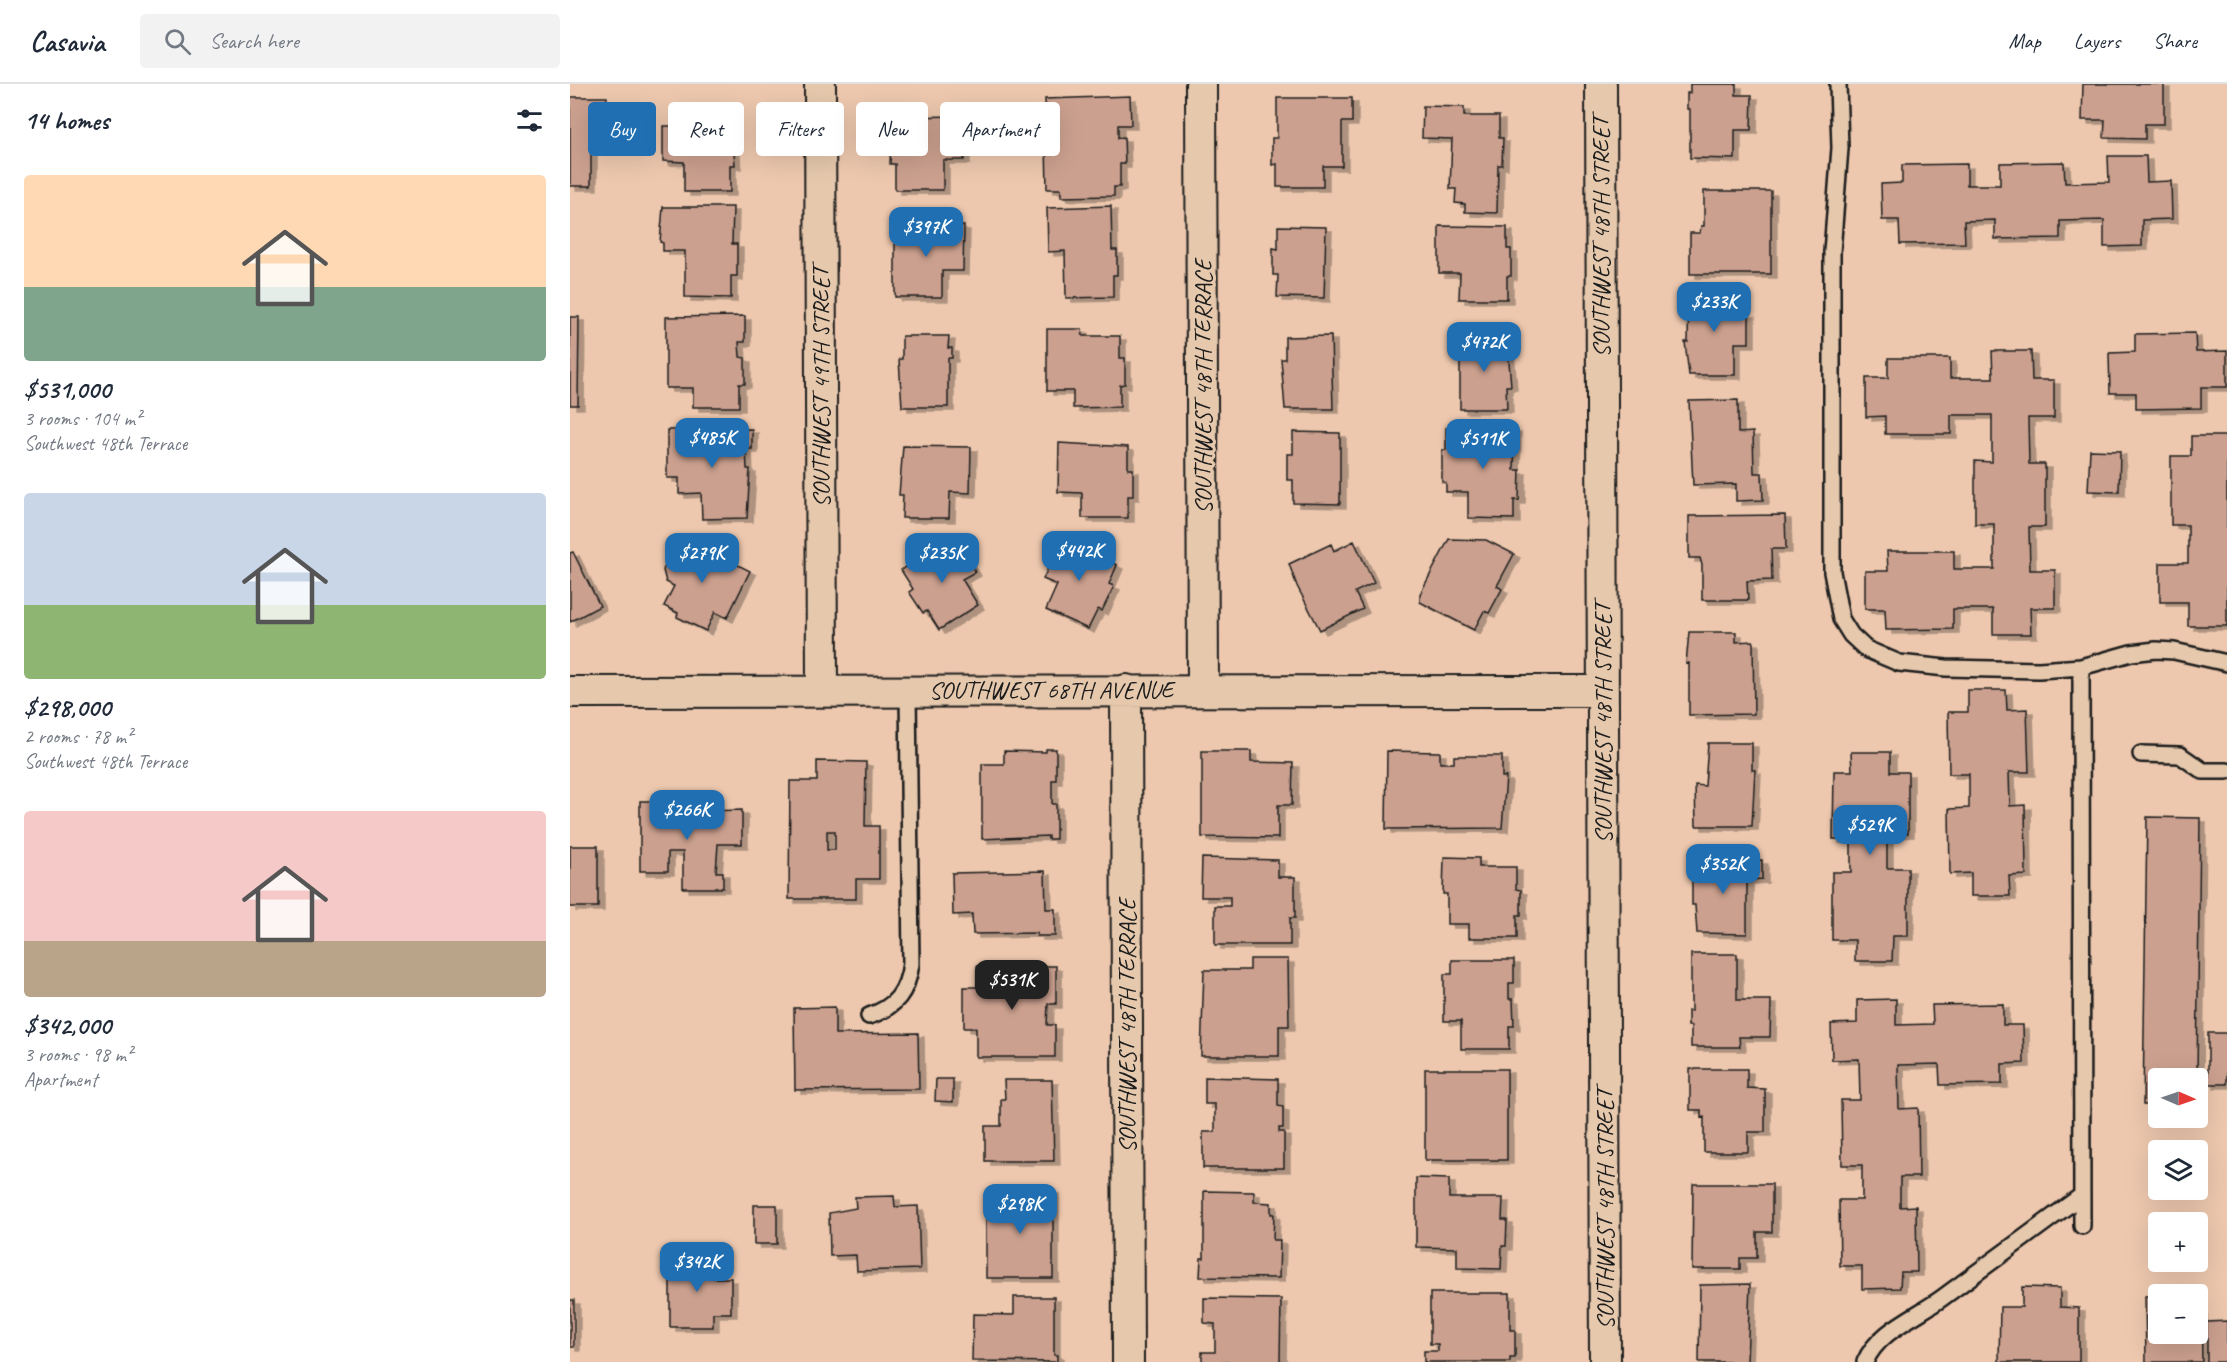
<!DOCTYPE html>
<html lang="en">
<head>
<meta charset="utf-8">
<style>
	:root { --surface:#fff; --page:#f2f2f3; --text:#1f2937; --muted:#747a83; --line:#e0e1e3; --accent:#1f6fb2 }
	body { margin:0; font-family:Caveat,sans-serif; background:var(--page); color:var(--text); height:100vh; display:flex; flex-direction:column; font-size:22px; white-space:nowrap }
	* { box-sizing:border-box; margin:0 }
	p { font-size:20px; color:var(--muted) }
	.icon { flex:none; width:33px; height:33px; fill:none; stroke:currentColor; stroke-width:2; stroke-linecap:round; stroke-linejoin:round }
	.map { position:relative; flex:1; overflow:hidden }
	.drawer { display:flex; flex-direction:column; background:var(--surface); width:570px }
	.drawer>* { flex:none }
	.guide { position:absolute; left:18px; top:18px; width:570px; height:54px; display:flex; gap:12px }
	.needle { width:39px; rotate:92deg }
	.tools { position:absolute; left:1578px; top:984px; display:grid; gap:12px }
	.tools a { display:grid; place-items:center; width:60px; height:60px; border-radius:6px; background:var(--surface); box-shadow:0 6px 24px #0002; font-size:30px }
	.price { position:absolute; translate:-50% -51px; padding:0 14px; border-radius:12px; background:var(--accent); color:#fff; font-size:20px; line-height:39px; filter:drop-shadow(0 2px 3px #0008) }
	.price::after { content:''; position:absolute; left:50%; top:36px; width:18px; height:14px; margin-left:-9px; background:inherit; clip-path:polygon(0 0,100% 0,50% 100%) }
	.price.current { background:#222; color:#fff }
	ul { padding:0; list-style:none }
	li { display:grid; align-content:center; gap:12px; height:318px; padding:0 24px }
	li span { display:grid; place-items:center; height:186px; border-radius:6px; color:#555 }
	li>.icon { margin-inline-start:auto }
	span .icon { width:108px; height:108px; fill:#fffc; stroke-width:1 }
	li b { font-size:26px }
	h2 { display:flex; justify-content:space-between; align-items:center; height:72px; padding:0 24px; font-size:26px }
	.chip { padding:0 21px; border-radius:6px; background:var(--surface); box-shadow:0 6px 24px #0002; font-size:21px; line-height:54px }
	.chip.current { background:var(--accent); color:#fff }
	header { display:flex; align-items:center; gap:36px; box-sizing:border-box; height:84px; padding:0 30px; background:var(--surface); border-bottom:2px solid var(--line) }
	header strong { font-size:28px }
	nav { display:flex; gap:33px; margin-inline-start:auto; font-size:21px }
	.search { width:420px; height:54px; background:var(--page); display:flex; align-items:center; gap:15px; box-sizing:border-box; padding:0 21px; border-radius:6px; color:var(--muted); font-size:22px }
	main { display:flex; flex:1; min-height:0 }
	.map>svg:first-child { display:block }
</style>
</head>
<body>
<header>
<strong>Casavia</strong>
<div class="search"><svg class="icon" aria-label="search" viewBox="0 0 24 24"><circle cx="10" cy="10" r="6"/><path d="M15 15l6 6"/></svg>Search here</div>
<nav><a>Map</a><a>Layers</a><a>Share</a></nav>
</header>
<main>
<section class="drawer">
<h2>14 homes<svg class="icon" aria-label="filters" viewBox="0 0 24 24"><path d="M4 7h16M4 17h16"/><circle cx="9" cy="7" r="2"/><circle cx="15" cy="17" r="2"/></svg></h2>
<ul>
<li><span style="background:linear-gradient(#ffd9b3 60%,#7fa58c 0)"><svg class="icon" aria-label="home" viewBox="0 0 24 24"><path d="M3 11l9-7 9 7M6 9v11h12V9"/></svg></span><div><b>$531,000</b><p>3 rooms · 104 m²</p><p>Southwest 48th Terrace</p></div></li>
<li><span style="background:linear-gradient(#c9d6e8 60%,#8fb573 0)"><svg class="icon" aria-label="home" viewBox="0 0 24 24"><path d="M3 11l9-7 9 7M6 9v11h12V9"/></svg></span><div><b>$298,000</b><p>2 rooms · 78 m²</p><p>Southwest 48th Terrace</p></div></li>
<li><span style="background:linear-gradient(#f6c9c9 70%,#b9a48a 0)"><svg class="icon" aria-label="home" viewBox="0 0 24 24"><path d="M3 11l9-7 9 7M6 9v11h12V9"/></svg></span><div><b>$342,000</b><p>3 rooms · 98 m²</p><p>Apartment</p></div></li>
</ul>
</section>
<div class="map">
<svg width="1657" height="1278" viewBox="0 0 1657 1278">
	<defs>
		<filter id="shadow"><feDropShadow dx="6" dy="4" stdDeviation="0" flood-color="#0004"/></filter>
	</defs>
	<rect width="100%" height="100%" fill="#edc8ae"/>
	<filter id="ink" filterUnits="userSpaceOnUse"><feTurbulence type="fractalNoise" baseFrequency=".0167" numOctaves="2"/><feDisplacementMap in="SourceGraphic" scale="12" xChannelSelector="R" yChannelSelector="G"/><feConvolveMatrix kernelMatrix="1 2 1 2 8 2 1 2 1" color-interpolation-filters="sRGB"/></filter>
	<g filter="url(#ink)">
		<path fill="#cba08f" stroke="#1c1c1c" stroke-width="1.5" fill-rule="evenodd" filter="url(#shadow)" d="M 1120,0 L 1166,0 L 1166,11 L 1182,11 L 1181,46 L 1165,46 L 1165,75 L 1120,74 L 1120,25 L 1117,25 L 1117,9 L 1120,9 Z
			M 1513,0 L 1594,0 L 1594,40 L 1575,40 L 1575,55 L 1534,54 L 1535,36 L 1512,36 Z
			M 560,12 L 561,41 L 548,41 L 548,54 L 554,53 L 555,80 L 550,80 L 550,103 L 544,103 L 544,112 L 491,113 L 491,105 L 477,105 L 475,15 Z
			M 0,13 L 37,13 L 36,43 L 21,43 L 21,102 L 0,102 Z
			M 707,14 L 782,14 L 782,38 L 772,38 L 772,82 L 753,82 L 753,103 L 707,103 L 707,80 L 702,81 L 702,54 L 707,54 Z
			M 853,22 L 894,23 L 894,32 L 929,32 L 929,54 L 933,54 L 932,81 L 928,81 L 927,129 L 895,128 L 895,120 L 885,119 L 886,105 L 880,105 L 882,55 L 852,54 Z
			M 114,32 L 161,32 L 165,81 L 160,81 L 160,108 L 114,108 L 114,78 L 93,77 L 93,42 L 114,42 Z
			M 394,32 L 394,76 L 373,76 L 373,106 L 325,106 L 325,80 L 320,80 L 321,53 L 325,53 L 325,33 Z
			M 1538,72 L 1576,72 L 1577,98 L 1601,97 L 1602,135 L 1572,136 L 1572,162 L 1534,163 L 1534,136 L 1490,137 L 1490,154 L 1425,155 L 1425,136 L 1394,137 L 1395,159 L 1330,160 L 1329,136 L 1312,136 L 1311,100 L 1332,99 L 1332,81 L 1397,80 L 1397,101 L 1430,101 L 1430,79 L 1494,78 L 1495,99 L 1539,98 Z
			M 1134,107 L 1201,107 L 1201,190 L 1120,190 L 1120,149 L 1130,149 L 1131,142 L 1134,142 Z
			M 541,122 L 542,166 L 547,166 L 547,191 L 543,191 L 543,213 L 496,214 L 495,167 L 478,168 L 477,124 Z
			M 93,123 L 163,123 L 162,160 L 167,160 L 167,192 L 161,192 L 161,214 L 115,213 L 115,167 L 93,167 L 93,159 L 90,158 Z
			M 325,141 L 394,142 L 393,187 L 372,187 L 372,213 L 325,213 Z
			M 708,142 L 756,143 L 754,214 L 707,213 L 708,191 L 703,191 L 703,164 L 708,165 Z
			M 869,142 L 937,143 L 937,165 L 941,165 L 941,192 L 937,192 L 937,215 L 889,215 L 890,189 L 869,189 Z
			M 1119,207 L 1165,207 L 1165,229 L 1179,229 L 1179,259 L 1165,259 L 1165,291 L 1119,291 L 1115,258 L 1118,258 Z
			M 175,232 L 175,258 L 169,258 L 170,273 L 175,274 L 175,300 L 169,300 L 169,323 L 123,323 L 123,304 L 96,304 L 96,233 Z
			M 0,233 L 9,233 L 8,321 L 0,321 Z
			M 477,245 L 512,245 L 513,252 L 550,252 L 550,274 L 555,274 L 555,300 L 550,301 L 550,323 L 503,324 L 503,307 L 477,307 Z
			M 1625,249 L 1626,268 L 1657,267 L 1657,303 L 1631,303 L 1631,324 L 1566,325 L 1566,309 L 1540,309 L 1539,269 L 1565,268 L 1565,250 Z
			M 332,252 L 379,252 L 378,264 L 382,264 L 382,274 L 378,274 L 378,323 L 332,323 L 329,275 L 332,275 Z
			M 761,252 L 763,325 L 715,325 L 711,275 L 715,275 L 715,253 Z
			M 890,253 L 937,253 L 941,302 L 936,302 L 937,325 L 890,325 L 890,275 L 887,275 Z
			M 1422,267 L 1461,267 L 1462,296 L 1484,296 L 1484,334 L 1458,334 L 1459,380 L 1475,380 L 1475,443 L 1459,443 L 1460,486 L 1485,486 L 1485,524 L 1460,524 L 1461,550 L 1423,550 L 1423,525 L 1383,525 L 1383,545 L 1316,546 L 1315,525 L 1295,525 L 1295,487 L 1318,487 L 1317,467 L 1384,467 L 1384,485 L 1424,485 L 1424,440 L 1405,440 L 1405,377 L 1422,378 L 1422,331 L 1381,331 L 1381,350 L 1315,350 L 1315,332 L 1296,333 L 1296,294 L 1318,294 L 1318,274 L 1380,274 L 1380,294 L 1423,294 Z
			M 1168,316 L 1168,349 L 1183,348 L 1184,389 L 1192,389 L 1193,416 L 1166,417 L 1166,400 L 1123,401 L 1119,317 Z
			M 876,344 L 945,345 L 944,386 L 950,386 L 949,416 L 944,416 L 944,435 L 898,434 L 898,408 L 876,408 L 876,399 L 872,398 L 872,366 L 876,366 Z
			M 182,345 L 182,365 L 176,365 L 177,385 L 180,385 L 177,434 L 132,435 L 131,409 L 109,410 L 109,394 L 97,394 L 97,346 Z
			M 723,348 L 770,349 L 770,420 L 723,419 L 723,396 L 717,396 L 717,370 L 723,370 Z
			M 1621,352 L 1657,352 L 1657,542 L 1618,542 L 1618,518 L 1590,518 L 1590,479 L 1618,479 L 1618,441 L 1601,441 L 1601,372 L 1621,372 Z
			M 489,359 L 558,363 L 558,385 L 563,385 L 563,412 L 558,412 L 558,434 L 512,434 L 512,409 L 488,408 Z
			M 333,362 L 401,363 L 400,409 L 380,408 L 379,434 L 332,434 L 333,411 L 329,411 Z
			M 1520,366 L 1550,367 L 1549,408 L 1518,407 Z
			M 1215,431 L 1216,465 L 1201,465 L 1202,496 L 1177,497 L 1178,516 L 1132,516 L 1132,481 L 1130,474 L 1119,474 L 1119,432 Z
			M 505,453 L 525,462 L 522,469 L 547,481 L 539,500 L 544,502 L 532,527 L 528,525 L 518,545 L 476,526 L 487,501 L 473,495 L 491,456 Z
			M 879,455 L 916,456 L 944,470 L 927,502 L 932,505 L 919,529 L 914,527 L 904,546 L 850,518 L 850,510 Z
			M 108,456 L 123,463 L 125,459 L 180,487 L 157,534 L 145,528 L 136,547 L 107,533 L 108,529 L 94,522 L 104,502 L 96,498 L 93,486 Z
			M 784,457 L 804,499 L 785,508 L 793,525 L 750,546 L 727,502 L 719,480 L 761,460 L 764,467 Z
			M 387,458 L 405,488 L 392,495 L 408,521 L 369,546 L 357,527 L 353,529 L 339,508 L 343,505 L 331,486 L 370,461 L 374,467 Z
			M 3,468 L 30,522 L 0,538 L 0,469 Z
			M 1119,548 L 1166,548 L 1166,558 L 1183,557 L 1184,630 L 1119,631 L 1119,579 L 1116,580 Z
			M 1398,606 L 1436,606 L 1437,626 L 1457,625 L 1459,688 L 1439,688 L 1440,722 L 1455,721 L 1456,791 L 1439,792 L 1440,812 L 1401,812 L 1401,789 L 1380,790 L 1379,725 L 1399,724 L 1399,690 L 1379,690 L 1378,628 L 1398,628 Z
			M 1138,659 L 1182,659 L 1182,686 L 1185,686 L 1182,742 L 1126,742 L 1125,701 L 1135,702 Z
			M 476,665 L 486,665 L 486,696 L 482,696 L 482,720 L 486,720 L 486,755 L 478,755 L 478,752 L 412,755 L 412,680 L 434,680 L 434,667 L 476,668 Z
			M 632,667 L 681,667 L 681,678 L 723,679 L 722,721 L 708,721 L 708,754 L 632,753 Z
			M 817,667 L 870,668 L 870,679 L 884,679 L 884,672 L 932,672 L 932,693 L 936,693 L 932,744 L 816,745 Z
			M 1281,668 L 1320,668 L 1320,688 L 1338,688 L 1338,749 L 1317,750 L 1317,784 L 1338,784 L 1338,852 L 1323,852 L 1322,877 L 1285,877 L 1285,856 L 1262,856 L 1262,788 L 1281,788 L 1281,755 L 1263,755 L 1264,687 L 1282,687 Z
			M 247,677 L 296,678 L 295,742 L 309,742 L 309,795 L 286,795 L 286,815 L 219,815 L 220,697 L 247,697 ZM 257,747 L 265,747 L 265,766 L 257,766 Z
			M 70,717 L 98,717 L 98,728 L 172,726 L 172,760 L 148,760 L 146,788 L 153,788 L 153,804 L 113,804 L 113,768 L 98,768 L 98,787 L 70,787 Z
			M 1577,733 L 1630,734 L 1627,994 L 1588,994 L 1588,1021 L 1573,1021 Z
			M 0,762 L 28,762 L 28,823 L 0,823 Z
			M 874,773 L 909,774 L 909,783 L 946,783 L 946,805 L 951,806 L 951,831 L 947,831 L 947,854 L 899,854 L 899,840 L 877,840 L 877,810 L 873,810 Z
			M 632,774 L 708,776 L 708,793 L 725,793 L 725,834 L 720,834 L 720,861 L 645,861 L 645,822 L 660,822 L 660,813 L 631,813 Z
			M 1192,776 L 1192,795 L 1177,796 L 1177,850 L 1127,849 L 1125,821 L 1122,821 L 1122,777 Z
			M 475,787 L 476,825 L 485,825 L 485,852 L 467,852 L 467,849 L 403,850 L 402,830 L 383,831 L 382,789 Z
			M 1121,870 L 1167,870 L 1167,916 L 1201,916 L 1200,953 L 1169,953 L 1170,963 L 1121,963 L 1121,942 L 1118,942 L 1118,927 L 1121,927 Z
			M 680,875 L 718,875 L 719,942 L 709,942 L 709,972 L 631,972 L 634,886 L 680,886 Z
			M 882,876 L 944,876 L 944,899 L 939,899 L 939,915 L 943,915 L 944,942 L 939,942 L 939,965 L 891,965 L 891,937 L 874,937 L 874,890 L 882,890 Z
			M 407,882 L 486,882 L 486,920 L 478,920 L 477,941 L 485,941 L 485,973 L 406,973 L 406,944 L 394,944 L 394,903 L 407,903 Z
			M 1326,915 L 1326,941 L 1363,940 L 1362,921 L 1433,920 L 1433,941 L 1453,941 L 1454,979 L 1432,980 L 1432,1000 L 1370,1001 L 1369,980 L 1328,981 L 1329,1025 L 1348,1024 L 1349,1093 L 1330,1093 L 1330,1123 L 1346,1122 L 1347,1188 L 1331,1188 L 1330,1204 L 1292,1205 L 1292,1182 L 1270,1182 L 1269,1116 L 1292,1116 L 1292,1081 L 1272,1081 L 1271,1016 L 1290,1016 L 1289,975 L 1262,976 L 1261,940 L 1287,939 L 1287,916 Z
			M 265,923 L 265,950 L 348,949 L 349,1005 L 225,1006 L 224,924 Z
			M 1638,949 L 1657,949 L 1657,1000 L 1638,1000 Z
			M 855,985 L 937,985 L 937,1076 L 855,1076 Z
			M 1120,985 L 1177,985 L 1177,1004 L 1195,1005 L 1195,1048 L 1178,1048 L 1178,1068 L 1134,1068 L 1134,1033 L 1131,1034 L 1131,1026 L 1120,1026 Z
			M 635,993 L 708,995 L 708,1022 L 713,1023 L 713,1044 L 709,1044 L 709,1048 L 714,1048 L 714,1084 L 633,1084 L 633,1048 L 645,1048 L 645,1020 L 635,1020 Z
			M 366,995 L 383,995 L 383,1018 L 365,1017 Z
			M 434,996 L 482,996 L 484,1077 L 415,1077 L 415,1042 L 431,1042 L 431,1015 L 435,1015 Z
			M 846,1094 L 879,1095 L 879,1114 L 933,1114 L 932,1136 L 937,1136 L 936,1162 L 932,1162 L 931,1185 L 887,1184 L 887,1164 L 846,1163 Z
			M 1123,1100 L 1202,1100 L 1202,1148 L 1187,1148 L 1187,1174 L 1170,1174 L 1170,1185 L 1122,1185 Z
			M 435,1106 L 483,1106 L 483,1194 L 416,1194 L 416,1118 L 434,1118 Z
			M 634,1107 L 684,1108 L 684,1118 L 701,1119 L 701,1130 L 704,1130 L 703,1156 L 710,1156 L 709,1194 L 630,1193 L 631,1174 L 634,1174 Z
			M 324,1112 L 325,1123 L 348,1122 L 350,1185 L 287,1187 L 286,1171 L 260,1172 L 259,1129 L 286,1124 L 285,1113 Z
			M 184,1121 L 207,1121 L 207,1160 L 184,1160 Z
			M 100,1175 L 143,1175 L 143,1194 L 161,1194 L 161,1229 L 143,1229 L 143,1243 L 100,1243 Z
			M 1180,1200 L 1177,1278 L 1129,1278 L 1130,1201 Z
			M 1452,1203 L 1490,1204 L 1490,1223 L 1509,1224 L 1509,1278 L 1429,1278 L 1430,1223 L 1452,1223 Z
			M 860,1209 L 940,1209 L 940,1246 L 945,1246 L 945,1274 L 940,1274 L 940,1278 L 854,1278 L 854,1267 L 868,1267 L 868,1260 L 860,1260 Z
			M 1628,1211 L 1631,1211 L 1632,1278 L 1576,1278 L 1575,1212 L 1588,1212 L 1588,1250 L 1628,1250 Z
			M 444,1213 L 484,1213 L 484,1271 L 487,1271 L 487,1278 L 402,1277 L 403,1230 L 444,1231 Z
			M 634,1214 L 711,1215 L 710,1277 L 714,1278 L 632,1278 L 632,1268 L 645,1268 L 645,1240 L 634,1239 Z
			M 0,1216 L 4,1216 L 4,1263 L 0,1263 Z
			M 1657,1237 L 1657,1278 L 1637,1278 L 1637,1238 Z"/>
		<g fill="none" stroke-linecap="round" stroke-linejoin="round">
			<g stroke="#1c1c1c" stroke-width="20">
				<path id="service" d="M 1268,0 L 1270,64 L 1262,168 L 1262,488 L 1271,535 L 1281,551 L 1296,565 L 1329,579 L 1376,584 L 1469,586 L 1511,583 L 1561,569 L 1586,566 L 1604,567 L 1657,579
					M 1511,583 L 1512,1142
					M 1571,670 L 1610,671 L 1633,687 L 1657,687
					M 299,932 C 326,923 337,908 341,880 L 338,607
					M 1295,1278 C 1308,1247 1346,1233 1372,1214 C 1419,1180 1465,1146 1511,1112"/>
			</g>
			<g stroke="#1c1c1c" stroke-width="34">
				<path id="minor" d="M 250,0 L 252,607
					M 631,0 L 633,606
					M 1031,0 L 1035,1278
					M 556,606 L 558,1278
					M 0,608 L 1033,607"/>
			</g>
			<use href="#service" stroke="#e6c9ad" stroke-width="15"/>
			<use href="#minor" stroke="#e6c9ad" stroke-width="30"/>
		</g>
	</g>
	<g text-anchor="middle" stroke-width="6" stroke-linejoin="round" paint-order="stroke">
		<g font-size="24" fill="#1c1c1c" stroke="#e6c9ad">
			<text transform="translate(1031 153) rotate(-90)" y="8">SOUTHWEST 48TH STREET</text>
			<text transform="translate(251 303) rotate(-90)" y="8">SOUTHWEST 49TH STREET</text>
			<text transform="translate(633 303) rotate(-90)" y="8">SOUTHWEST 48TH TERRACE</text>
			<text x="481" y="614">SOUTHWEST 68TH AVENUE</text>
			<text transform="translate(1033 639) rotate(-90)" y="8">SOUTHWEST 48TH STREET</text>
			<text transform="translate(557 942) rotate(-90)" y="8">SOUTHWEST 48TH TERRACE</text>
			<text transform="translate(1035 1125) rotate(-90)" y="8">SOUTHWEST 48TH STREET</text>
		</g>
	</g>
</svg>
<div class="tools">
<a><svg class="needle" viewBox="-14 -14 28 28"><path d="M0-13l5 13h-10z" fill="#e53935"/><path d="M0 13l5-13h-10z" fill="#747a83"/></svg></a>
<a><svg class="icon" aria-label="layers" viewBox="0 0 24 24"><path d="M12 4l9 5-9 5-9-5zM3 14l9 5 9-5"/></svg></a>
<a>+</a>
<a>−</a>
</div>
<b class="price" style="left:356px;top:174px">$397K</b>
<b class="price" style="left:1144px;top:249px">$233K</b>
<b class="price" style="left:914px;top:289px">$472K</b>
<b class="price" style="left:142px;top:385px">$485K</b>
<b class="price" style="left:913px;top:386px">$511K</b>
<b class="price" style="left:509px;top:498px">$442K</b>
<b class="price" style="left:132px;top:500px">$279K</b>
<b class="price" style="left:372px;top:500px">$235K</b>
<b class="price" style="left:117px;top:757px">$266K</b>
<b class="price" style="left:1300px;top:772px">$529K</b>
<b class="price" style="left:1153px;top:811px">$352K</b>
<b class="price current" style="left:442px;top:927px">$531K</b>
<b class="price" style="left:450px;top:1151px">$298K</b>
<b class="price" style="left:127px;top:1209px">$342K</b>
<div class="guide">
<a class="chip current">Buy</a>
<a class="chip">Rent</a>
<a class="chip">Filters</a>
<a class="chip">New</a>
<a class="chip">Apartment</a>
</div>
</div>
</main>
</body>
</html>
